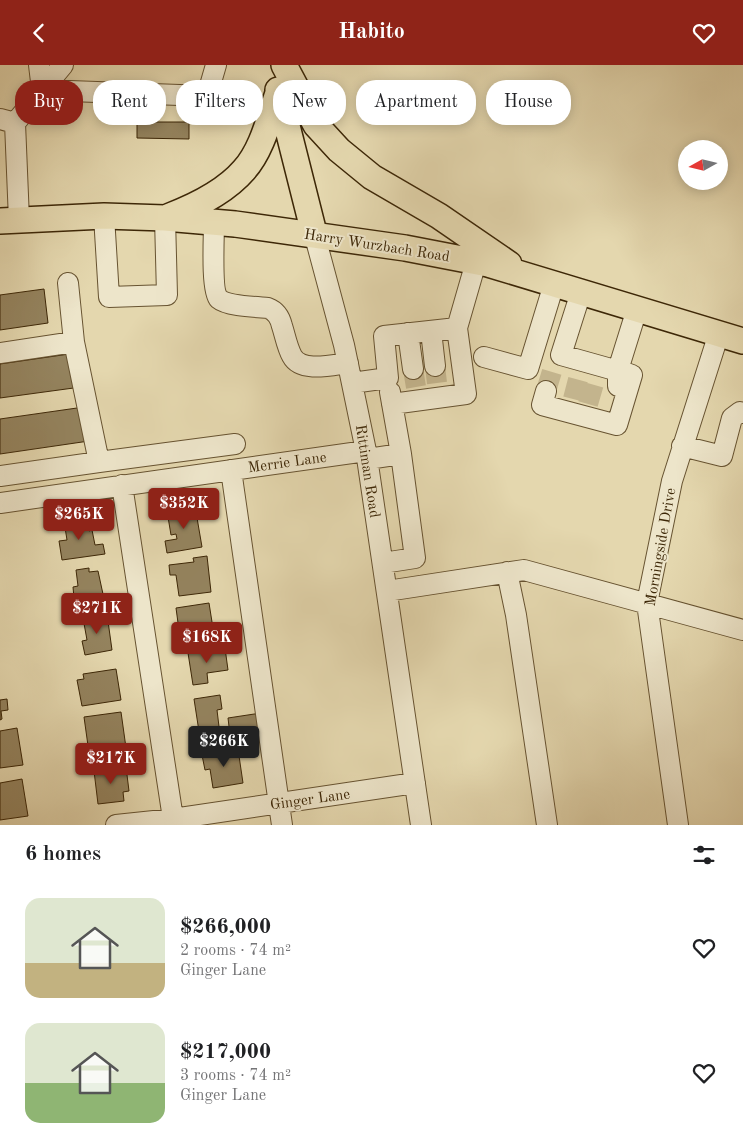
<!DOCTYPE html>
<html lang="en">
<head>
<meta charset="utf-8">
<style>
	:root { --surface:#fff; --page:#f2f2f2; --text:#202124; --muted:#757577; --accent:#8f2418 }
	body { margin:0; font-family:"Old Standard TT",serif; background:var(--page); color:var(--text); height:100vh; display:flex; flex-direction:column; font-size:19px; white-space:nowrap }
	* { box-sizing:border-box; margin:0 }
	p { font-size:16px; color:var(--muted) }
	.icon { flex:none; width:28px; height:28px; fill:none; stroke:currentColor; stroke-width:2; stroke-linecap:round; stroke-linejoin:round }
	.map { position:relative; height:760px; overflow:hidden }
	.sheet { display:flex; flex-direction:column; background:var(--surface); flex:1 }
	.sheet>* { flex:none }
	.banner { position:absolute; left:15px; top:15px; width:714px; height:45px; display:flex; gap:10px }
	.needle { width:32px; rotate:262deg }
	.fabs { position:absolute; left:678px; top:75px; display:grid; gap:10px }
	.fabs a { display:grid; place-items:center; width:50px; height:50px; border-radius:50%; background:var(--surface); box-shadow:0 2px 12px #0003; font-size:25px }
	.price { position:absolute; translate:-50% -42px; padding:0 11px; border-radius:5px; background:var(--accent); color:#fff; font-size:16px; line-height:32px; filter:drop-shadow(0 1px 2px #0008) }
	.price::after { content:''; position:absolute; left:50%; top:30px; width:15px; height:11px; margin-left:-8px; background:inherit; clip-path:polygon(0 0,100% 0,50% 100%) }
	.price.current { background:#222; color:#fff }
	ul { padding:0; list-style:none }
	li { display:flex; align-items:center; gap:15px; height:125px; padding:0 25px }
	li span { display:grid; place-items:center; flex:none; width:140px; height:100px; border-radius:15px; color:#555 }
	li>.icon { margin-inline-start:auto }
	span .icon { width:60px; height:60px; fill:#fffc; stroke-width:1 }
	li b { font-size:21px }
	h2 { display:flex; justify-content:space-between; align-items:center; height:60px; padding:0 25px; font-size:21px }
	.pill { padding:0 18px; border-radius:20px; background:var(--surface); box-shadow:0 2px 12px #0003; font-size:18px; line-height:45px }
	.pill.current { background:var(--accent); color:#fff }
	header { display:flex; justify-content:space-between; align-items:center; height:65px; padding:0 25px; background:var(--accent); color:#fff; font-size:22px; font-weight:700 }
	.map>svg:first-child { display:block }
</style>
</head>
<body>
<header><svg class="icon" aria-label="back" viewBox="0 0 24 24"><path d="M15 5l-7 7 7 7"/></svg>Habito<svg class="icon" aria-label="heart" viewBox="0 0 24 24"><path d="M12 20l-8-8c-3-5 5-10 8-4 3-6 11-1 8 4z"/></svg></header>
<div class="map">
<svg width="743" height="760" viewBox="0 0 743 760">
	<rect width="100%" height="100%" fill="#e4d7ae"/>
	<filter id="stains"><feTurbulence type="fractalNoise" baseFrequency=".004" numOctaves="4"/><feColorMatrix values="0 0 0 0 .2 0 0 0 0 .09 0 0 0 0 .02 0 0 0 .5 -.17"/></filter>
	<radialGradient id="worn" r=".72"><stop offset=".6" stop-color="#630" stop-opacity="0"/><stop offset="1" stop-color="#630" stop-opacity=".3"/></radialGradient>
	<path fill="#94835e" stroke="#3d2707" d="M 137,57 L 189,57 L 189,74 L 137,73 Z
		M 44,224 L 48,258 L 0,265 L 0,230 Z
		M 76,288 L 81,322 L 0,333 L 0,299 Z
		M 84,342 L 89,376 L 0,389 L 0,354 Z
		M 195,441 L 202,482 L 167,488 L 165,476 L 177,474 L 176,469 L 171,470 L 167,446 Z
		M 87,453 L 89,466 L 92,465 L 95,480 L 103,479 L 105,489 L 62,495 L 59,476 L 67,475 L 64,456 Z
		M 207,491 L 211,527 L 179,531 L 176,510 L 170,510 L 169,500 L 194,497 L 193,493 Z
		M 89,503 L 89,507 L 98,506 L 106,543 L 82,547 L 79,532 L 74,533 L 73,522 L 78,521 L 76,505 Z
		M 209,538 L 215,576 L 181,580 L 176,543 Z
		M 107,549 L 112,585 L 85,590 L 82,576 L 87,575 L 83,553 Z
		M 225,583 L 228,605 L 207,608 L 208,618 L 193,620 L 188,588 Z
		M 116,604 L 121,635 L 82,641 L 77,615 L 84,614 L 83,609 Z
		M 220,630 L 222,644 L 217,645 L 220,670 L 200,673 L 194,634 Z
		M 7,634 L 8,645 L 1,646 L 2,654 L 0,655 L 0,635 Z
		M 121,647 L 127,690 L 90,695 L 84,652 Z
		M 261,648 L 264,665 L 230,670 L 228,653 Z
		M 17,663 L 23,700 L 0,703 L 0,666 Z
		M 238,684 L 243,718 L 213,723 L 210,704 L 205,705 L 202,690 Z
		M 126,702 L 129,726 L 123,727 L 124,736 L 98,739 L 94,706 Z
		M 22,714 L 28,751 L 0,755 L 0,718 Z"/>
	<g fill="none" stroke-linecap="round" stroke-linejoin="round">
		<path stroke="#c3b48d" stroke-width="20" stroke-dasharray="20 10" stroke-linecap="butt" d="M 435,301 L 437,318
			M 413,304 L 416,322
			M 546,326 L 553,303
			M 573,334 L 579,311
			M 588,339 L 595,315"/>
		<g stroke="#675331" stroke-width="22">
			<path id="minor" d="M 39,0 L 42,25 L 207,31 L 216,0
				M 0,54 L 15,58 L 19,155
				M 15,58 L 63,0
				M 104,151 L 109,232 L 167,230 L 165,153
				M 214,157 C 214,171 211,226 219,234 C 227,241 257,242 268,243 C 276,246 280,252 282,261 C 285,270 287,282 292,291 C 301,308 332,300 348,298
				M 314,168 L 344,280 L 366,386 L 421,760
				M 68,218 L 74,277 L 99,397 L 235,379
				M 581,227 L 561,290 L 611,304 L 618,305 L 637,244
				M 431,266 L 435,301
				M 408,268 L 413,304
				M 0,288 L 74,277
				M 484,292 L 528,304 L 554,219
				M 352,318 L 388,313 L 384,271 L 457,263 L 476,197
				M 546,326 L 542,340 L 617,360 L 632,310 L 618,305 L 618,321
				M 390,327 L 401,389
				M 392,339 L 466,329 L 457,263
				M 682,381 L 722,391 L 732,353 L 740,347 L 743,348
				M 368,394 L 401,389 L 415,493 L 383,498
				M 231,405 L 282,760
				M 0,411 L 99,397
				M 122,420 L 174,760
				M 0,438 L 366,386
				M 507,507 L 516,550 L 547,760
				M 387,526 L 524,505 L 743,565
				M 116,760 L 173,754 L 415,718
				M 678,760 L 647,538 L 672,416 L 719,268"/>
		</g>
		<g stroke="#3d2707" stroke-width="28">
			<path id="major" d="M 284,0 L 316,60 L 339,85 L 372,112 L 439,151 L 509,199
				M 278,25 L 314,168
				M 170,151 C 196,141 225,127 244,105 C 262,85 269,54 278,28
				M 0,156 L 104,151 L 165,153 L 235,159 L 405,183 L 488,199 L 743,276"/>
		</g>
		<use href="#minor" stroke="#ede5ca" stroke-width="20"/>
		<use href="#major" stroke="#e4d7ae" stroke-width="25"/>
	</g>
	<g text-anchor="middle" stroke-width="4" stroke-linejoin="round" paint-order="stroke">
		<g font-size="15" fill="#3d2707" stroke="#ede5ca">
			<text transform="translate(377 180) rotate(9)" y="5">Harry Wurzbach Road</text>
			<text transform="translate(287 397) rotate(-8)" y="5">Merrie Lane</text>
			<text transform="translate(368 406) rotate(81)" y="5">Rittiman Road</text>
			<text transform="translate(660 482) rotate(-80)" y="5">Morningside Drive</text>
			<text transform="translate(310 734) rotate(-8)" y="5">Ginger Lane</text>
		</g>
	</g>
	<rect width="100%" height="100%" filter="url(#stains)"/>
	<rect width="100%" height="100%" fill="url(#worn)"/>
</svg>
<div class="fabs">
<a><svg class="needle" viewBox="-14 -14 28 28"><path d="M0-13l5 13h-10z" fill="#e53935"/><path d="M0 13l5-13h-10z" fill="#757577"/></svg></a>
</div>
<b class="price" style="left:184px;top:465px">$352K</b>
<b class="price" style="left:79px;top:476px">$265K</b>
<b class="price" style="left:97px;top:570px">$271K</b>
<b class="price" style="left:207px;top:599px">$168K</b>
<b class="price current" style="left:224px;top:703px">$266K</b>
<b class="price" style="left:111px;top:720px">$217K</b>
<div class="banner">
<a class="pill current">Buy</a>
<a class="pill">Rent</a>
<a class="pill">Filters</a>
<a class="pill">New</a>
<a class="pill">Apartment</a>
<a class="pill">House</a>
</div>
</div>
<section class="sheet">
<h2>6 homes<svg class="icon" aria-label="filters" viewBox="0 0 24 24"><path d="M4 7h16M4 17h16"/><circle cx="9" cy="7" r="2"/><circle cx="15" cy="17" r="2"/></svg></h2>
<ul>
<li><span style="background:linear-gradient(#dfe7d0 65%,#c2b280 0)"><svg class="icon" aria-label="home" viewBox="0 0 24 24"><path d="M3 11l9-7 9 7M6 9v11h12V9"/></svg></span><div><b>$266,000</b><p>2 rooms · 74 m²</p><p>Ginger Lane</p></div><svg class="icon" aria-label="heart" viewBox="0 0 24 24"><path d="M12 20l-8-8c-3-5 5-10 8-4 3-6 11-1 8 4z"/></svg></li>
<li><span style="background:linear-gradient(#dfe7d0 60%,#8fb573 0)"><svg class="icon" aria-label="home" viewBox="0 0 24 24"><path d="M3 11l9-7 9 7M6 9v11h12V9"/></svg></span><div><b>$217,000</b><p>3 rooms · 74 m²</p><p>Ginger Lane</p></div><svg class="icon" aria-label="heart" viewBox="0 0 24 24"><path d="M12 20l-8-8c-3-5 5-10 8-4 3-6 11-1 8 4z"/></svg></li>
</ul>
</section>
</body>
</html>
